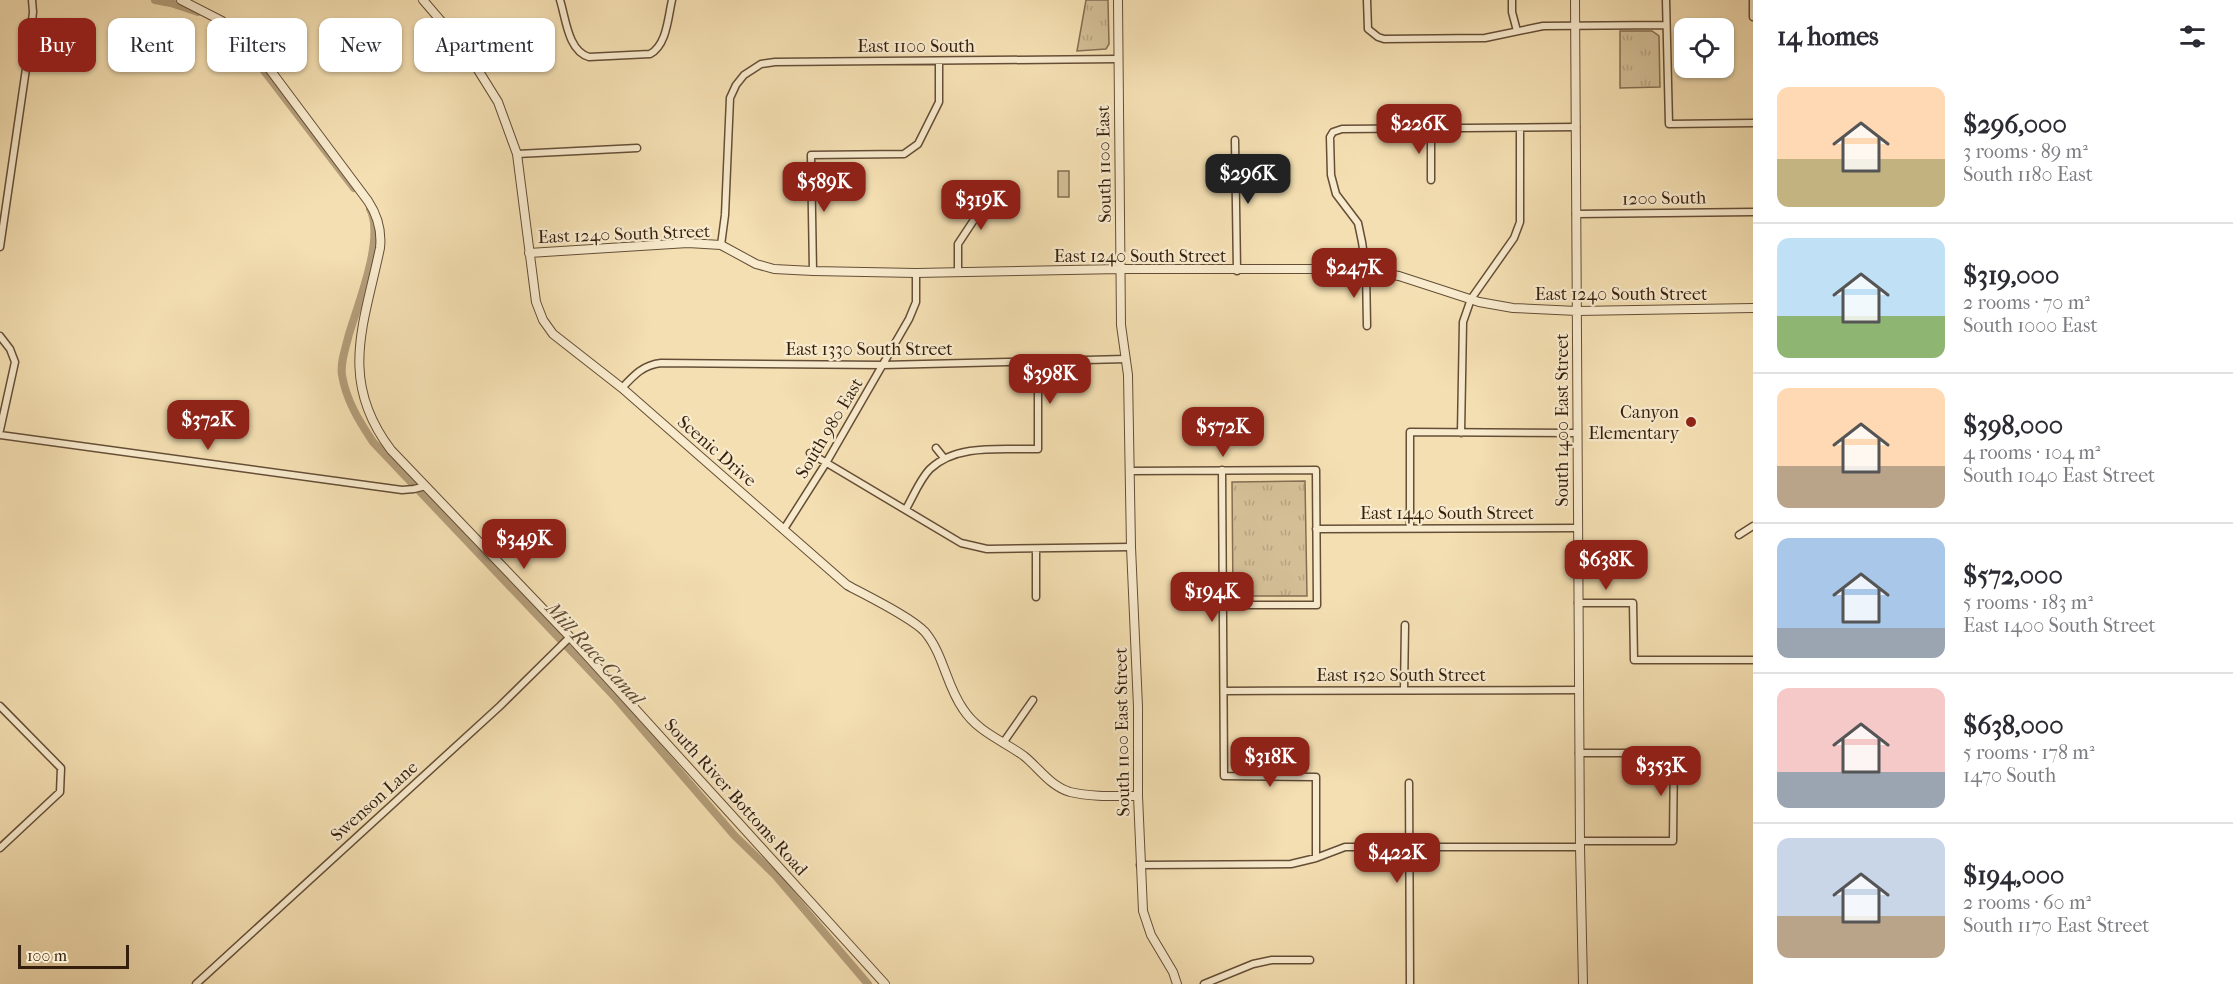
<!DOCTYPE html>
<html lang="en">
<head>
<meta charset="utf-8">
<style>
	:root { --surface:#fff; --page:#f2f2f3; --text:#2b2b33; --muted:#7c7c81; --line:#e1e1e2; --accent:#8f2418 }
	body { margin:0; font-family:"IM FELL French Canon",serif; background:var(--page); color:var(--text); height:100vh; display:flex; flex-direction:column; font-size:22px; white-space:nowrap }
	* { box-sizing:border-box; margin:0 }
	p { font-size:20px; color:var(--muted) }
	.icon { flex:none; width:33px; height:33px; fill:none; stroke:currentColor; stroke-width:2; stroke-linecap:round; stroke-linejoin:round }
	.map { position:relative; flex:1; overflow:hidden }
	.drawer { display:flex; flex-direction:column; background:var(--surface); width:480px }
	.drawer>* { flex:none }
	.hud { position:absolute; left:18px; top:18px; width:570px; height:54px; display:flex; gap:12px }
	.buttons { position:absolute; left:1674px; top:18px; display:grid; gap:12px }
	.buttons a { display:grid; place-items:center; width:60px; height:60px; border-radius:12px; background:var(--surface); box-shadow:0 2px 4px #0004; font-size:30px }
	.scale { position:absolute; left:18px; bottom:15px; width:111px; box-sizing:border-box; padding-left:6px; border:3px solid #341e0d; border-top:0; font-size:16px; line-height:21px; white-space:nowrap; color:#341e0d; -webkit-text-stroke:4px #f8eacd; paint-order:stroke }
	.price { position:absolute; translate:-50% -51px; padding:0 14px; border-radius:12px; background:var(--accent); color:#fff; font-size:20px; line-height:39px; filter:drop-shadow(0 2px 3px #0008) }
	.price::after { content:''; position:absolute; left:50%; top:36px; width:18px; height:14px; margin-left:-9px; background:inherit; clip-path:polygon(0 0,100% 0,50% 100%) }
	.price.active { background:#222; color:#fff }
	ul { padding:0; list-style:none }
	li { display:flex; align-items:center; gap:18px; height:150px; padding:0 24px }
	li+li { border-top:2px solid var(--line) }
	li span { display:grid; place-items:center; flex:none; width:168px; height:120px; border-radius:12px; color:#555 }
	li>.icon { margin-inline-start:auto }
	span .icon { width:72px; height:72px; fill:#fffc; stroke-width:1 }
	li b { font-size:26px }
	h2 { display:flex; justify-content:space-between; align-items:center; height:72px; padding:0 24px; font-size:26px }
	.pill { padding:0 21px; border-radius:12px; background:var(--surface); box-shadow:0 2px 4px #0004; font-size:21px; line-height:54px }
	.pill.active { background:var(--accent); color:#fff }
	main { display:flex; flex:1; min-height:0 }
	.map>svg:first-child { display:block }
</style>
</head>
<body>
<main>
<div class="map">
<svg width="1753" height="984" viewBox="0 0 1753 984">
	<defs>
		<pattern id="park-tufts" width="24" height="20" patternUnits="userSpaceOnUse" patternTransform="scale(1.5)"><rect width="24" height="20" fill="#d3be96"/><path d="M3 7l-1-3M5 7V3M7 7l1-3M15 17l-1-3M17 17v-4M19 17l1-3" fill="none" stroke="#b6a380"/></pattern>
	</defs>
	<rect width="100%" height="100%" fill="#f4dfb2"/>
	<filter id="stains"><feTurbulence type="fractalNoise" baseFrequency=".00333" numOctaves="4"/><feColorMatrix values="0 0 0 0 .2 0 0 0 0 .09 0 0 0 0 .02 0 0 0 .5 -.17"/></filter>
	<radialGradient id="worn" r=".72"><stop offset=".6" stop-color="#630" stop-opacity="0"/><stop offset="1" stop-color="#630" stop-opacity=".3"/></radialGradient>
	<path fill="url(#park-tufts)" stroke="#846e52" stroke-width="1.5" d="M 1086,0 L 1108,0 L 1109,44 L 1106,49 L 1077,51 Z
		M 1620,31 L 1652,31 L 1659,36 L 1660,87 L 1620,88 Z
		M 1305,481 L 1307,596 L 1233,596 L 1232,482 Z"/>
	<path fill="#d3be96" stroke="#846e52" stroke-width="1.5" d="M 1058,171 L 1069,171 L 1069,197 L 1058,197 Z"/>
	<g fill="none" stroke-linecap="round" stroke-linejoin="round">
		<path stroke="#b39d7a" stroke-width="8" d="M 155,0 L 171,3 L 198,12
			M 239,38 L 354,188
			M 370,209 C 385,238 358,304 349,334 C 346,347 340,362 342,375 C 346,400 359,421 373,442 L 614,696 L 734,835 L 775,875 L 868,984"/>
		<g stroke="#644e36" stroke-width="9">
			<path id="minor" d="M 560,0 C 566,19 568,51 589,57 L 650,54 C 667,45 668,17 672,0
				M 1367,0 L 1368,29 L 1378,37 L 1384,39 L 1485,38 L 1543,26 L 1666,25
				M 1512,0 L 1512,12 L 1517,31
				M 1666,0 L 1669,124 L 1753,123
				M 1753,0 L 1753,17
				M 1431,129 L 1431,180
				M 1235,140 L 1237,271
				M 517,154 L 637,148
				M 1576,214 L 1753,212
				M 721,245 L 725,215 L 730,98 L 736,85 L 744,75 L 761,64 L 775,62 L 1118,59
				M 0,247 L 28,55 L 33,12 L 32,0
				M 813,271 L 811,155 L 904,154 L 918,144 L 939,102 L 939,61
				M 958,272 L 958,244 L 995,188
				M 1367,326 L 1366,270 L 1362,242 L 1358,223 L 1336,194 L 1331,175 L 1330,137 L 1333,132 L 1342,129 L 1576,127
				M 0,336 L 10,349 L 15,362 L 0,430
				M 622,388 C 634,375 643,365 661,363 L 883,365 L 1126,359
				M 1461,433 L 1463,322 L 1471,299 L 1514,238 L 1520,222 L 1520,128
				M 0,435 L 402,490 L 414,489 L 426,486
				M 936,448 L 944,458
				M 810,453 L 961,543 L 987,549 L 1131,547
				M 1222,470 L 1224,776 L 1316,777 L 1316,858
				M 1130,471 L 1316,470 L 1317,605 L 1224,605
				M 906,509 C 913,497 920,479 930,469 C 957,443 1003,450 1038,449 L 1038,362
				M 1410,528 L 1410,432 L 1577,433
				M 784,529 L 826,463 L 909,319 L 916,302 L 916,273
				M 1316,529 L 1578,528
				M 1739,535 L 1753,526
				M 1036,597 L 1036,549
				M 1578,603 L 1633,603 L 1634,660 L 1753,660
				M 1404,690 L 1405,625
				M 1224,691 L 1579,690
				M 0,706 L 61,768 L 60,792 L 0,848
				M 1003,743 L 1033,700
				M 1579,753 L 1674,753 L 1673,841 L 1580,841
				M 1409,783 L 1410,984
				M 1140,865 L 1291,864 L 1316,858 L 1345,847 L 1580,847
				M 196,984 L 500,706 L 570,637
				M 1204,984 L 1253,964 L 1272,960 L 1310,960"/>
		</g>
		<g stroke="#644e36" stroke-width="10">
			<path id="tertiary" d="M 181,0 L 222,21 L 253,47 L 368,201 C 378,216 382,230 380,248 C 364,325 338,380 391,450 L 570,637 L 885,984
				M 423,0 L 465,49 L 498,102 L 517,154 L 536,302 L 543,320 L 553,334 L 622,388 L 847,585 C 867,596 911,617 925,632 C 944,655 946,685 963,709 C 978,732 1002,740 1024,756 C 1039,768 1050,786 1070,792 C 1091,797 1115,796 1138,796
				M 1118,0 L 1121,325 L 1128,375 L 1131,547 L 1138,707 L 1138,796 L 1143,911 L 1151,935 L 1173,972 L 1177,984
				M 1575,0 L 1580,847 L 1583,984
				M 529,253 L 688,243 L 721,245 L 756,264 L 774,269 L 813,271 L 916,273 L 1121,269 L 1353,269 L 1399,276 L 1479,302 L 1513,308 L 1577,311 L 1753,308"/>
		</g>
		<use href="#minor" stroke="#f8eacd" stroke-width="6"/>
		<use href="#tertiary" stroke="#f8eacd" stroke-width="8"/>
	</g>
	<circle fill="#8f2418" stroke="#f8eacd" stroke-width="2" cx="1691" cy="422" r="6"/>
	<g text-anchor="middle" stroke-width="4.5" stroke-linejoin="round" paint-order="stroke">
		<g font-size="18" fill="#341e0d" stroke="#f8eacd">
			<text x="916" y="52">East 1100 South</text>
			<text transform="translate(1104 164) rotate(-91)" y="6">South 1100 East</text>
			<text transform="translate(1664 198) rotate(-1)" y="6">1200 South</text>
			<text transform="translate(624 234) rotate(-2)" y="6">East 1240 South Street</text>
			<text x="1140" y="262">East 1240 South Street</text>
			<text x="1621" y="300">East 1240 South Street</text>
			<text x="869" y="355">East 1330 South Street</text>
			<text transform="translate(1562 420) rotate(-90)" y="6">South 1400 East Street</text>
			<text transform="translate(829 428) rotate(-59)" y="6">South 980 East</text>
			<text transform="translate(717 451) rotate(41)" y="6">Scenic Drive</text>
			<text x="1447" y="519">East 1440 South Street</text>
			<text x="1401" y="681">East 1520 South Street</text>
			<text transform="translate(1122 732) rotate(-91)" y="6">South 1100 East Street</text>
			<text transform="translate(736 797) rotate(48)" y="6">South River Bottoms Road</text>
			<text transform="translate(374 801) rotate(-42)" y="6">Swenson Lane</text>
		</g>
		<g font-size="18" fill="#341e0d" stroke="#f8eacd" text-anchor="end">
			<text x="1679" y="418">Canyon<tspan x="1679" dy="21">Elementary</tspan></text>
		</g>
		<g font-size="20" font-style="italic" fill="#604a33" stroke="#f8eacd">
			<text transform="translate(595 653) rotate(47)" y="7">Mill Race Canal</text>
		</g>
	</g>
	<rect width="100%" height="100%" filter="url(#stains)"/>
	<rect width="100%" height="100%" fill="url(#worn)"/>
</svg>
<div class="buttons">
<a><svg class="icon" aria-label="locate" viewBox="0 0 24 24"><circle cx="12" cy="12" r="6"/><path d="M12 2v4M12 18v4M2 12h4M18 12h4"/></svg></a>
</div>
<div class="scale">100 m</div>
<b class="price" style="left:1419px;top:155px">$226K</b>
<b class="price active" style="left:1248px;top:205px">$296K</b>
<b class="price" style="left:824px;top:213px">$589K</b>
<b class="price" style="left:981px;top:231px">$319K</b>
<b class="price" style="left:1354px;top:299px">$247K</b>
<b class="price" style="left:1050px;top:405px">$398K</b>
<b class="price" style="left:208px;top:451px">$372K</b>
<b class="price" style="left:1223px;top:458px">$572K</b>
<b class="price" style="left:524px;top:570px">$349K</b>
<b class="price" style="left:1606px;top:591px">$638K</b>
<b class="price" style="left:1212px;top:623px">$194K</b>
<b class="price" style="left:1270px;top:788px">$318K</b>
<b class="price" style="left:1661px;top:797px">$353K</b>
<b class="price" style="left:1397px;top:884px">$422K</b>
<div class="hud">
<a class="pill active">Buy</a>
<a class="pill">Rent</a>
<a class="pill">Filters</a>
<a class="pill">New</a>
<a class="pill">Apartment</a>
</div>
</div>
<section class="drawer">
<h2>14 homes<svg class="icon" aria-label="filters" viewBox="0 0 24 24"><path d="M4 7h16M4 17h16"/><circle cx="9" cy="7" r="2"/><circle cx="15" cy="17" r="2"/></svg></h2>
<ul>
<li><span style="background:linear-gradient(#ffd9b3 60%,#c2b280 0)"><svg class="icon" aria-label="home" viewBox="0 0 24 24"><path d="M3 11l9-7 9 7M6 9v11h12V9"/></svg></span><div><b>$296,000</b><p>3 rooms · 89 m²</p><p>South 1180 East</p></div></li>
<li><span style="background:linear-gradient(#bfe0f5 65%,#8fb573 0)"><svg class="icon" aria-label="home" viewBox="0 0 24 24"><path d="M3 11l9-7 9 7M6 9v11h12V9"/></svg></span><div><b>$319,000</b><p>2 rooms · 70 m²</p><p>South 1000 East</p></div></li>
<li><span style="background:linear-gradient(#ffd9b3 65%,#b9a48a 0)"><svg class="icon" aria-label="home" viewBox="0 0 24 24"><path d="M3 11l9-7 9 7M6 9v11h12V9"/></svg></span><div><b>$398,000</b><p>4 rooms · 104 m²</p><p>South 1040 East Street</p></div></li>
<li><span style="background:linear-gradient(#a9c7e8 75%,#9aa5b1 0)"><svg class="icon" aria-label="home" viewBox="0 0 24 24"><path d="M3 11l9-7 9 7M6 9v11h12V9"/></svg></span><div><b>$572,000</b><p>5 rooms · 183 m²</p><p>East 1400 South Street</p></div></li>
<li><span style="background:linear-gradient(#f6c9c9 70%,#9aa5b1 0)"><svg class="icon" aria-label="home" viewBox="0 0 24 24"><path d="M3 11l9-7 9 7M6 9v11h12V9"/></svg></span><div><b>$638,000</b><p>5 rooms · 178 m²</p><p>1470 South</p></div></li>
<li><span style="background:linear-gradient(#c9d6e8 65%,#b9a48a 0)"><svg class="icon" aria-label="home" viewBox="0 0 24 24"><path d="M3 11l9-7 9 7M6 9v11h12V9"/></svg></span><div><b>$194,000</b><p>2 rooms · 60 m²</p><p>South 1170 East Street</p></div></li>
</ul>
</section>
</main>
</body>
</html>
